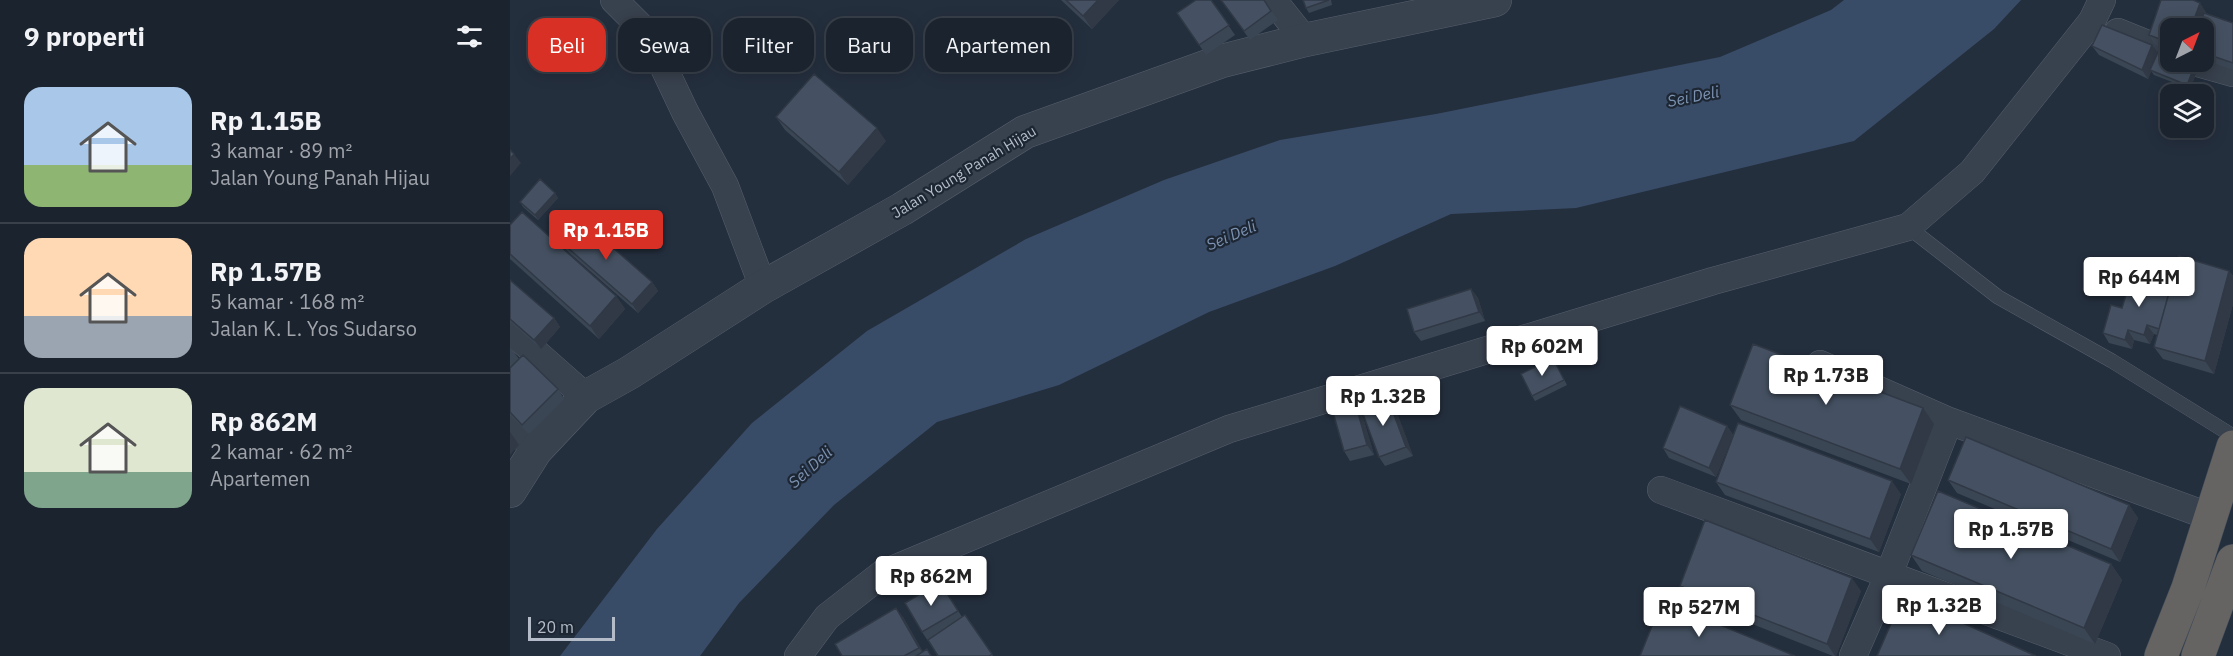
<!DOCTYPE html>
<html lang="id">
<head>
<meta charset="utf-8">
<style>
	:root { --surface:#1b232e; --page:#282f3a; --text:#f1f3f6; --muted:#a0a4aa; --line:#39404a; --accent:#d93025 }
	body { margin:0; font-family:"IBM Plex Sans",sans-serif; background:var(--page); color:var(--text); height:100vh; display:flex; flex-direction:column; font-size:22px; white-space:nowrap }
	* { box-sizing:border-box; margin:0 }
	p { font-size:20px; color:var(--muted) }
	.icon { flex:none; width:33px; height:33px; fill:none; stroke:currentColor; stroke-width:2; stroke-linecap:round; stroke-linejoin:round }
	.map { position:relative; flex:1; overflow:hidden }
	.side { display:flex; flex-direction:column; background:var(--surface); width:510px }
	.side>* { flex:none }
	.top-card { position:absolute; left:18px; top:18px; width:570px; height:54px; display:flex; gap:12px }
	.needle { width:39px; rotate:42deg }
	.fabs { position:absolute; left:1650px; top:18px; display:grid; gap:12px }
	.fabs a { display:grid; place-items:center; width:54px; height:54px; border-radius:12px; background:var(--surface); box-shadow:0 3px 15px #0003,0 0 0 2px var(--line); font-size:30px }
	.scale { position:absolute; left:18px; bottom:15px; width:87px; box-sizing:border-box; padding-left:6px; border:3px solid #b4bcc9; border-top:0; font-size:16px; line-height:21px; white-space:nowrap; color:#b4bcc9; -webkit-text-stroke:4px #1d2633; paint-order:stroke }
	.price { position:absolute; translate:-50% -51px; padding:0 14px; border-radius:6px; background:#fff; color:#222; font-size:20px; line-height:39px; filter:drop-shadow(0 2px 3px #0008) }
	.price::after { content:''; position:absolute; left:50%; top:36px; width:18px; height:14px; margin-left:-9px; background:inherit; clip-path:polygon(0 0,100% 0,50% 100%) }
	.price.selected { background:var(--accent); color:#fff }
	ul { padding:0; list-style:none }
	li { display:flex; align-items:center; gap:18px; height:150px; padding:0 24px }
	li+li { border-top:2px solid var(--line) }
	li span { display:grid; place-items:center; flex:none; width:168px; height:120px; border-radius:18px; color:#555 }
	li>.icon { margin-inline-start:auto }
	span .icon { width:72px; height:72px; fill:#fffc; stroke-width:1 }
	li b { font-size:26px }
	h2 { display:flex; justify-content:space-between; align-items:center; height:72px; padding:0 24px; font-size:26px }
	.tag { padding:0 21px; border-radius:18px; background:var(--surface); box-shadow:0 3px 15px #0003,0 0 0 2px var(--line); font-size:21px; line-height:54px }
	.tag.selected { background:var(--accent); color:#fff }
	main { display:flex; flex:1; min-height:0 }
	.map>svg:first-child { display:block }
</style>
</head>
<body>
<main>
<section class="side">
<h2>9 properti<svg class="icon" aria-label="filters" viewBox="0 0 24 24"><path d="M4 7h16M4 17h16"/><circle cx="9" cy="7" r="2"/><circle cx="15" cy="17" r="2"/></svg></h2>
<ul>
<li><span style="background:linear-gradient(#a9c7e8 65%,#8fb573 0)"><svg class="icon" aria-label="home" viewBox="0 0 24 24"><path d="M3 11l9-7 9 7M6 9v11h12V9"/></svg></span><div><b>Rp 1.15B</b><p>3 kamar · 89 m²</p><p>Jalan Young Panah Hijau</p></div></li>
<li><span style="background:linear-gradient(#ffd9b3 65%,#9aa5b1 0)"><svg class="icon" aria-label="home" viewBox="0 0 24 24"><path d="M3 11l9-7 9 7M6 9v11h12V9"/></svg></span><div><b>Rp 1.57B</b><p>5 kamar · 168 m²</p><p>Jalan K. L. Yos Sudarso</p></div></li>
<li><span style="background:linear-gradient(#dfe7d0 70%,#7fa58c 0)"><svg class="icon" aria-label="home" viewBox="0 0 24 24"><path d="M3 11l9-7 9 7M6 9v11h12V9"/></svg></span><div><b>Rp 862M</b><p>2 kamar · 62 m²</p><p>Apartemen</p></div></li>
</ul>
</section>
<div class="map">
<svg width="1723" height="656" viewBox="0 0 1723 656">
	<rect width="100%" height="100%" fill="#242f3e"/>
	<path fill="#394c67" d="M 1334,0 L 1511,0 L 1484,29 L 1344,141 L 1066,208 L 941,214 L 825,266 L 699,312 L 549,385 L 427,422 L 324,505 L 229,603 L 190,656 L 50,656 L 147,529 L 242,423 L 357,331 L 516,239 L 654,180 L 770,140 L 926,114 L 1210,57 L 1321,10 Z"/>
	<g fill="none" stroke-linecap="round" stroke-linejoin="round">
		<g stroke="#565f6c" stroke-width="15">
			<path id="service" d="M 1398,227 L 1488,297 L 1602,361 L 1723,436"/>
		</g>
		<g stroke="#565f6c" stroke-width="28">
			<path id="minor" d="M 104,0 L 138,34 L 175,112 L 215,186 L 253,287
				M 763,0 L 795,40
				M 1608,32 L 1660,53
				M 1684,62 L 1723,73
				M 0,330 L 76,397
				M 1310,364 L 1439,421 L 1701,517
				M 0,424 L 26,450
				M 1151,490 L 1597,656
				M 288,656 L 317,617 L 372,574 L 719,429 L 1203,281 L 1398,227 L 1462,172 L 1582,21 L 1592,0
				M 1343,656 L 1379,574 L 1439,421"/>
		</g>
		<g stroke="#565f6c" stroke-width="34">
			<path id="tertiary" d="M 0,491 L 26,450 L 76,397 L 119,373 L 253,287 L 392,209 L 515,132 L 712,61 L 795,40 L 985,0"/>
		</g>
		<g stroke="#434c59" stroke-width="34">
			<path id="trunk" d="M 1651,656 L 1678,588 L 1723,447
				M 1688,656 L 1723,561"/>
		</g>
		<use href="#service" stroke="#38414e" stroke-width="14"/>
		<use href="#minor" stroke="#38414e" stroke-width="27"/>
		<use href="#tertiary" stroke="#38414e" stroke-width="33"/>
		<use href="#trunk" stroke="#656462" stroke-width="33"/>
	</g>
	<path fill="#3b4654" d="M 551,0 L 609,0 L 582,29 Z
		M 701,0 L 725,35 L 696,55 L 667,13 Z
		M 711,0 L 754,0 L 768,20 L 740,40 Z
		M 793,0 L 821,0 L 822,5 L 799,13 L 796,8 Z
		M 1696,12 L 1696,13 L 1723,23 L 1723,70 L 1694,60 L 1694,28 L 1660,28 L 1660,50 L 1645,45 L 1639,35 Z
		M 1582,46 L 1648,52 L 1688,69 L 1680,89 L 1644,75 L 1641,71 L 1638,79 L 1589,55 Z
		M 266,117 L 376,141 L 338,185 L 275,130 Z
		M 45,193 L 48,198 L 28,220 L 13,207 L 10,202 Z
		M 0,225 L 106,296 L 115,309 L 89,339 L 0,259 Z
		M 50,241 L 142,282 L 148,291 L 128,313 L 56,250 Z
		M 1719,271 L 1723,276 L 1723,304 L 1704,374 L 1653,359 L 1644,347 L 1647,335 L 1644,334 L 1640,344 L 1624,340 L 1622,349 L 1599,343 L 1593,333 L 1612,308 L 1632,288 L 1662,282 Z
		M 0,280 L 44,318 L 50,327 L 31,349 L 0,322 Z
		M 961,289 L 968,298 L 975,321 L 911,341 L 904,332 Z
		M 0,347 L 9,359 L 48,389 L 54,399 L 19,434 L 0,415 Z
		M 1043,358 L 1057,385 L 1025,401 L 1022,396 Z
		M 848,400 L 864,455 L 840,461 L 834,451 Z
		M 884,405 L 903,456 L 875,466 L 869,457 Z
		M 1220,405 L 1413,408 L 1424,424 L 1401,484 L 1231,420 Z
		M 1217,426 L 1223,435 L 1206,477 L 1159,458 L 1153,448 Z
		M 1438,480 L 1619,505 L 1628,518 L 1610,562 L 1447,493 Z
		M 1206,482 L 1391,494 L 1369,552 L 1215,495 Z
		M 1401,555 L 1601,564 L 1612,580 L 1585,644 L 1412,571 Z
		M 1170,586 L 1351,591 L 1326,656 L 1323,656 L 1179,599 Z
		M 436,591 L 452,617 L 455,615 L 483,656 L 428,656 L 412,632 Z
		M 393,617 L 413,652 L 421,656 L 332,656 Z"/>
	<path fill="#303945" d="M 588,0 L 609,0 L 582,29 L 573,16 Z
		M 1690,3 L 1696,12 L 1691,28 L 1681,28 Z
		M 1642,45 L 1649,54 L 1638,79 L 1632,70 Z
		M 1685,65 L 1688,69 L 1680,89 L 1677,85 Z
		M 367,128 L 376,141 L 338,185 L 329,172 Z
		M 4,154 L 11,163 L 0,176 L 0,159 Z
		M 45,193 L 48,198 L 28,220 L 25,215 Z
		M 1719,271 L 1723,276 L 1723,304 L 1704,374 L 1695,361 Z
		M 142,282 L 148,291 L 128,313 L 122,304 Z
		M 961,289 L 968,298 L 975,321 L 969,312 Z
		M 106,296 L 115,309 L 89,339 L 80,326 Z
		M 44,318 L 50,327 L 31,349 L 24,340 Z
		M 1637,325 L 1644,334 L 1640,344 L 1634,335 Z
		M 1618,330 L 1624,340 L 1622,349 L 1615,340 Z
		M 842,391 L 848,400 L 864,455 L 857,445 Z
		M 877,396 L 884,405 L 903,456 L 896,447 Z
		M 1413,408 L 1424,424 L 1401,484 L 1390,469 Z
		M 1217,426 L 1223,435 L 1206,477 L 1199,468 Z
		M 0,432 L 9,445 L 0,455 Z
		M 1382,481 L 1391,494 L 1369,552 L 1360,539 Z
		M 1619,505 L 1628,518 L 1610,562 L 1601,549 Z
		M 1601,564 L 1612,580 L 1585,644 L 1574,628 Z
		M 1342,578 L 1351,591 L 1326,656 L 1325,656 L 1317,644 Z
		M 386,608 L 393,617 L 415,656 L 409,648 Z"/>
	<path fill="#455162" stroke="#303945" stroke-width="1.5" d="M 556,0 L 588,0 L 573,16 Z
		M 686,0 L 701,0 L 719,25 L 689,45 L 667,13 Z
		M 711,0 L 754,0 L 761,11 L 734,31 Z
		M 793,0 L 819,0 L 796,8 Z
		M 1651,0 L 1683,0 L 1690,3 L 1681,28 L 1660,28 L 1660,43 L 1639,35 Z
		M 1694,13 L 1723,23 L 1723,63 L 1694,53 L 1694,28 L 1689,28 Z
		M 1592,25 L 1642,45 L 1632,70 L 1582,46 Z
		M 1649,50 L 1660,55 L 1660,62 L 1677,62 L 1685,65 L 1677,85 L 1640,70 Z
		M 304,74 L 367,128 L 329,172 L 266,117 Z
		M 0,150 L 4,154 L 0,159 Z
		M 30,179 L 45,193 L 25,215 L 10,202 Z
		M 12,212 L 106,296 L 80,326 L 0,254 L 0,225 Z
		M 69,218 L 142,282 L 122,304 L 50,241 Z
		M 1669,256 L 1719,271 L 1695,361 L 1644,347 Z
		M 1636,273 L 1662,282 L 1649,329 L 1637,325 L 1634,335 L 1618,330 L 1615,340 L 1593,333 L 1601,305 L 1612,308 L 1619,285 L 1632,288 Z
		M 0,280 L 44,318 L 24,340 L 0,319 Z
		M 961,289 L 969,312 L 904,332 L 897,309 Z
		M 1243,344 L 1413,408 L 1390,469 L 1220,405 Z
		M 13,355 L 48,389 L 12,425 L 0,412 L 0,368 Z
		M 1043,358 L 1054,380 L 1022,396 L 1011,374 Z
		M 842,391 L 857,445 L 834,451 L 819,398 Z
		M 877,396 L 896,447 L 869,457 L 850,406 Z
		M 1170,406 L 1217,426 L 1199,468 L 1153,448 Z
		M 1228,423 L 1382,481 L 1360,539 L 1206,482 Z
		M 1456,437 L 1619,505 L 1601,549 L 1438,480 Z
		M 1428,491 L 1601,564 L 1574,628 L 1401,555 Z
		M 1195,520 L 1342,578 L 1317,644 L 1170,586 Z
		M 430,582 L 448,611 L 412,632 L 395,603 Z
		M 1393,596 L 1526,656 L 1367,656 Z
		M 1152,601 L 1285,656 L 1130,656 Z
		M 386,608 L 409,648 L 394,656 L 332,656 L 325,644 Z
		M 455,615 L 482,654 L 479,656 L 428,656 L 418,640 Z
		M 417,649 L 421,656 L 406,656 Z"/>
	<g text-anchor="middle" stroke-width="4.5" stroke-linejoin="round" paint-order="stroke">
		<g font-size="15" fill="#b4bcc9" stroke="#1d2633">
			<text transform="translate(454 172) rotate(-31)" y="5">Jalan Young Panah Hijau</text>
		</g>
		<g font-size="16" font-style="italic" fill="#7c92b1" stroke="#1d2633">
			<text transform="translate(1183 96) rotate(-11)" y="6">Sei Deli</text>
			<text transform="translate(721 235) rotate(-23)" y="6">Sei Deli</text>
			<text transform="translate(300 467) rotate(-42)" y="6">Sei Deli</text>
		</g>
	</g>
</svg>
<div class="fabs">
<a><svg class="needle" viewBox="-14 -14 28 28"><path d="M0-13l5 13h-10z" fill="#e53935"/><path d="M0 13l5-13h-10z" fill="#a0a4aa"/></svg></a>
<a><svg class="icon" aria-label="layers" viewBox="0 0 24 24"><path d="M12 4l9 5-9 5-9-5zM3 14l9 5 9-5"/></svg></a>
</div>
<div class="scale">20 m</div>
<b class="price selected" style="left:96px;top:261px">Rp 1.15B</b>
<b class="price" style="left:1629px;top:308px">Rp 644M</b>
<b class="price" style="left:1032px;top:377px">Rp 602M</b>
<b class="price" style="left:1316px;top:406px">Rp 1.73B</b>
<b class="price" style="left:873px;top:427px">Rp 1.32B</b>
<b class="price" style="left:1501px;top:560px">Rp 1.57B</b>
<b class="price" style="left:421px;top:607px">Rp 862M</b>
<b class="price" style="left:1429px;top:636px">Rp 1.32B</b>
<b class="price" style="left:1189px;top:638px">Rp 527M</b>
<div class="top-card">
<a class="tag selected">Beli</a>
<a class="tag">Sewa</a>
<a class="tag">Filter</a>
<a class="tag">Baru</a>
<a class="tag">Apartemen</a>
</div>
</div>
</main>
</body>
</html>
